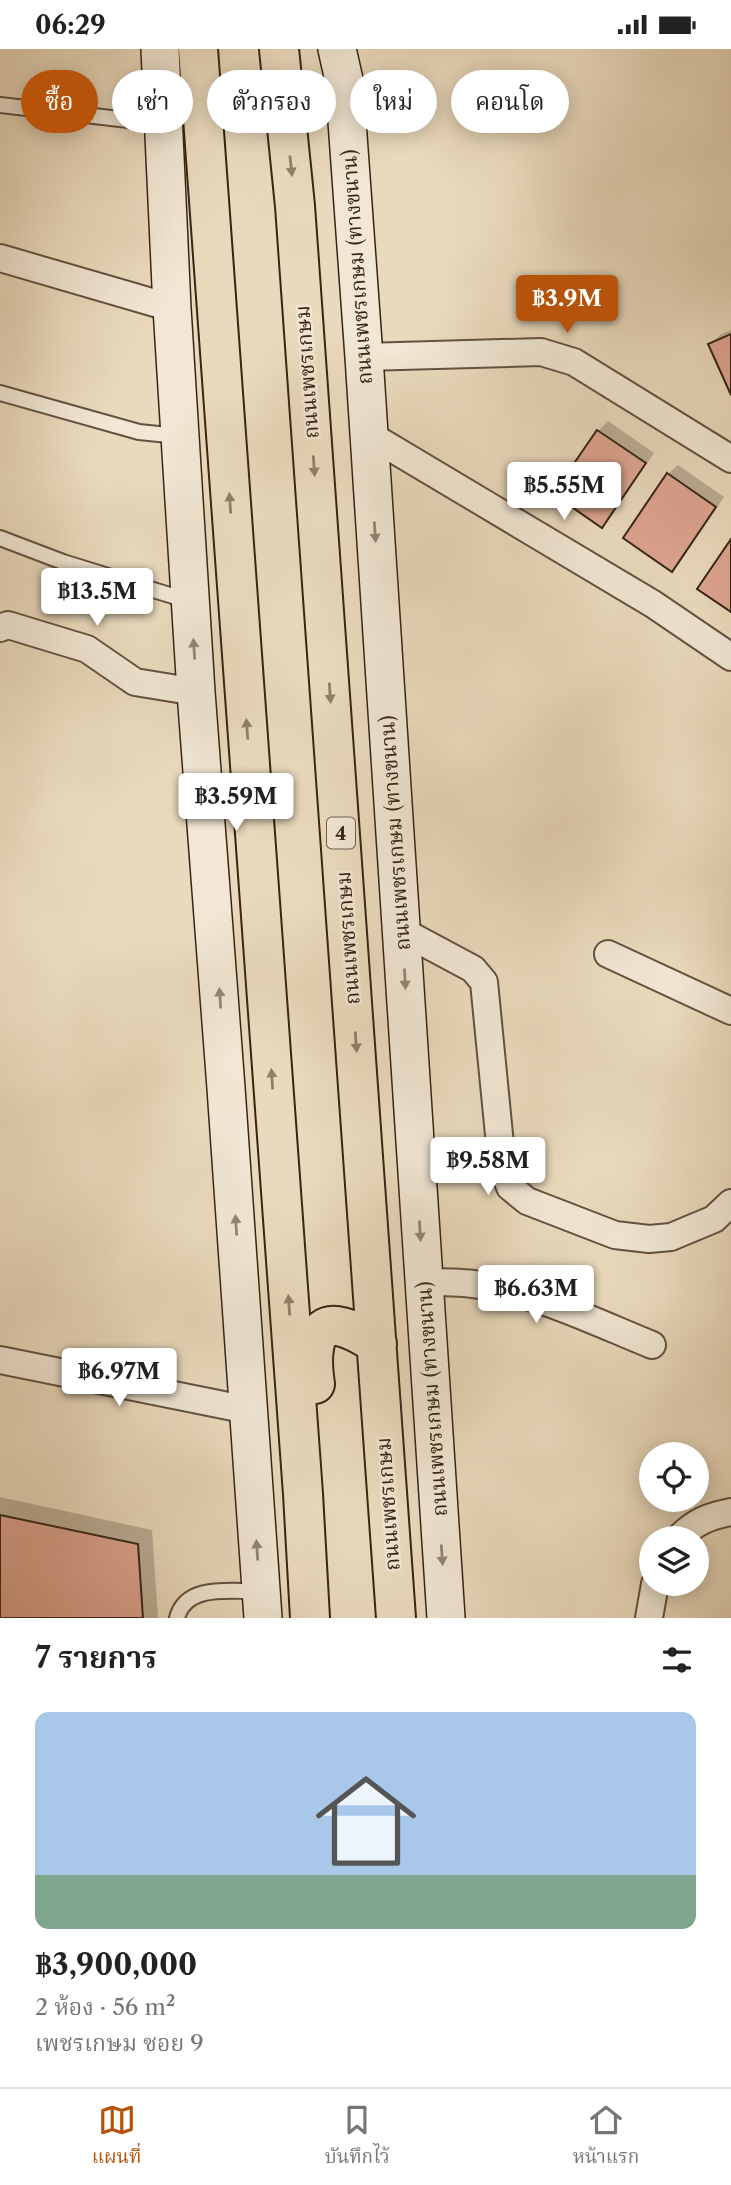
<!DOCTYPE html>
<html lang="th">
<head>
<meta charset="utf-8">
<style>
	:root { --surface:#fff; --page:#f2f2f2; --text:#222; --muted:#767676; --line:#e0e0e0; --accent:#b45309 }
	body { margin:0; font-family:"Libre Caslon Text","Noto Serif Thai",serif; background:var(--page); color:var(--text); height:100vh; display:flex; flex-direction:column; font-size:26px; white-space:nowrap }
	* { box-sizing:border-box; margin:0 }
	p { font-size:23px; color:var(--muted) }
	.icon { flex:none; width:38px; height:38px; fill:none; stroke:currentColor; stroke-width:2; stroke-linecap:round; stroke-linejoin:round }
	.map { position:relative; height:1569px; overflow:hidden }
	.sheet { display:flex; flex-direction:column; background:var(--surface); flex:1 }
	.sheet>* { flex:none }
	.hud { position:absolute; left:21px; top:21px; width:690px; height:63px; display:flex; gap:14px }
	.fabs { position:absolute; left:639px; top:1393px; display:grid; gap:14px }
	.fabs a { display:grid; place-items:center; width:70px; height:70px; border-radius:50%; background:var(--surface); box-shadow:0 4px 18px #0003; font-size:35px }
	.price { position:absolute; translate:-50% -60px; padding:0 16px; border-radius:7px; background:#fff; color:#222; font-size:23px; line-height:46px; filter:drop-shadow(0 2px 4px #0008) }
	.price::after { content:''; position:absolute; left:50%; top:42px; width:21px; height:16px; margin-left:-10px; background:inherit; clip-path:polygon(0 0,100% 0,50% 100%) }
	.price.selected { background:var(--accent); color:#fff }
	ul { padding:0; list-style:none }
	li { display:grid; align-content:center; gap:14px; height:371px; padding:0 35px }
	li span { display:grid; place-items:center; height:217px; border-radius:14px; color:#555 }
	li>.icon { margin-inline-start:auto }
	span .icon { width:126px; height:126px; fill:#fffc; stroke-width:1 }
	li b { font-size:30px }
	h2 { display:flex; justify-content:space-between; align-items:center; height:84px; padding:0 35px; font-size:30px }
	.pill { padding:0 24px; border-radius:32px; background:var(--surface); box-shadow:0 4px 18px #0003; font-size:24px; line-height:63px }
	.pill.selected { background:var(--accent); color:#fff }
	.status { display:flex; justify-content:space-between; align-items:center; height:49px; padding:0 35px; background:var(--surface); direction:ltr }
	.status svg { height:19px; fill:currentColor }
	.tabs { display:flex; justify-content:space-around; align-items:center; height:98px; border-top:2px solid var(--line); background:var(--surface); font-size:19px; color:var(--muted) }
	.tabs a { display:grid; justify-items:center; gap:4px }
	.tabs .selected { color:var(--accent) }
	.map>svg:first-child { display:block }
</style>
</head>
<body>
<div class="status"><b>06:29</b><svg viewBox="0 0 49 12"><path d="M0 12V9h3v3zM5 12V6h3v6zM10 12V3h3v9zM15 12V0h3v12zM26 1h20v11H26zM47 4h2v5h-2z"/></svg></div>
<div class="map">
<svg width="731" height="1569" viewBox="0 0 731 1569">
	<rect width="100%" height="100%" fill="#eadabd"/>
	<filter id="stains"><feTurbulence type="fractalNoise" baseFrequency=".00286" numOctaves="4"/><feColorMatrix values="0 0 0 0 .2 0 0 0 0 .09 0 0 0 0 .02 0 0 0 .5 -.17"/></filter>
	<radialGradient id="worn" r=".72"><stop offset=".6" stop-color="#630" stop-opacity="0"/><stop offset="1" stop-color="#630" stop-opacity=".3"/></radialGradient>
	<path fill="#0003" d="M 731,281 L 731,342 L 710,296 L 720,286 Z
		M 608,372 L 654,404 L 611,467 L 602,477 L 598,382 Z
		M 678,416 L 724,448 L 681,511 L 671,521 L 668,425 Z
		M 0,1448 L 152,1481 L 158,1569 L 0,1569 Z"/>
	<path fill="#dfa592" stroke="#362516" stroke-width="2" d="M 731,285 L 731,346 L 708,295 Z
		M 597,381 L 646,414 L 602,479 L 553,445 Z
		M 667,424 L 716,458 L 672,523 L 623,489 Z
		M 731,490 L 731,563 L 697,540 Z
		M 0,1466 L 138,1495 L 143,1569 L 0,1569 Z"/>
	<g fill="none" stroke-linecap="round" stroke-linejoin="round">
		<g stroke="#635240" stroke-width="18">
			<path id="service" d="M 0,56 L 162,75
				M 0,344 L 139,383 L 178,387
				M 0,489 L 63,513 L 189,552
				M 177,1569 C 186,1534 231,1543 260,1542"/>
		</g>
		<g stroke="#635240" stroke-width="30">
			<path id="minor" d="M 0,209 L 172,259
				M 364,308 L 541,303 L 574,313 L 731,410
				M 368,385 L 653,555 L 731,608
				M 0,579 L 8,576 L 87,600 L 135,633 L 196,643
				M 402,882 L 473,920 L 484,933 L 502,1116 L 510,1138 L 527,1152 L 615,1186 L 649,1190 L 671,1188 L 714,1170 L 731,1154
				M 608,905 L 731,962
				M 424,1233 C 440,1233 457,1233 473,1235 C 535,1243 595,1273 652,1296
				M 0,1311 L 248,1361
				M 679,1489 C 695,1473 709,1467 731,1463
				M 649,1569 L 655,1535"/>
		</g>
		<g stroke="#362516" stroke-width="40">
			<path id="secondary" d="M 160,0 L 172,259 L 196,643 L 226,1039 L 263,1569
				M 337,0 L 344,31 L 364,308 L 446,1569"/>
		</g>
		<g stroke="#362516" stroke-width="42">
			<path id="trunk" d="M 198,0 L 303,1445 L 310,1569
				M 279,0 L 295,157 L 396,1569
				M 315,1335 C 312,1315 308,1269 342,1278 C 355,1281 366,1289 377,1295"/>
		</g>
		<use href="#service" stroke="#f1e7d4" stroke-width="14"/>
		<use href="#minor" stroke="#f1e7d4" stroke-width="26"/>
		<use href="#secondary" stroke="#f1e7d4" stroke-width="37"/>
		<use href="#trunk" stroke="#eadabd" stroke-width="38"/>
	</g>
	<defs><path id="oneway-solid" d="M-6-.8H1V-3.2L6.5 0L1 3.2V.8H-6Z" transform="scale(1.75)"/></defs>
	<g fill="#90806a">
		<use href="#oneway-solid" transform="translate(291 117) rotate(84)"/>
		<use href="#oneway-solid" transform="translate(314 417) rotate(86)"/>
		<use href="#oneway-solid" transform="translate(230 454) rotate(-94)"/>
		<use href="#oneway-solid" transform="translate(330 644) rotate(86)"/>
		<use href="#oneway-solid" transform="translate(247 680) rotate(-94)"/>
		<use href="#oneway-solid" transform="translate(356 993) rotate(86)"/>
		<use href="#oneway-solid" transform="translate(272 1030) rotate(-94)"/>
		<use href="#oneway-solid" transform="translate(289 1256) rotate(-94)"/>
	</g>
	<g fill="#948675">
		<use href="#oneway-solid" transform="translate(375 483) rotate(86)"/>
		<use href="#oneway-solid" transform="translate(194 600) rotate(-94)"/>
		<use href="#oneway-solid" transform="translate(405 930) rotate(87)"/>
		<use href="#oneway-solid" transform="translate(220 949) rotate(-94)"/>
		<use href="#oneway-solid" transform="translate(236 1176) rotate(-94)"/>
		<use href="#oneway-solid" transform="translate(420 1182) rotate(87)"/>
		<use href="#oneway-solid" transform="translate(257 1501) rotate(-94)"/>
		<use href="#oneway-solid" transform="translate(442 1506) rotate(86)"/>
	</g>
	<g text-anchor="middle" stroke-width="5" stroke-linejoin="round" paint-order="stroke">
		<rect fill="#f1e7d4" stroke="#6e5f4f" stroke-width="2" x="327" y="768.5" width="28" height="31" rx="5"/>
		<g font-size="19" font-weight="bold" fill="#362516">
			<text x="341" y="791">4</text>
		</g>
		<g font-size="21" fill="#362516" stroke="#f1e7d4">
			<text transform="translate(357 218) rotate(-94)" y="7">ถนนเพชรเกษม (ทางขนาน)</text>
			<text transform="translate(307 323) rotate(-94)" y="7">ถนนเพชรเกษม</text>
			<text transform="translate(395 784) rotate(-94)" y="7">ถนนเพชรเกษม (ทางขนาน)</text>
			<text transform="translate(348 889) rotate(-94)" y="7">ถนนเพชรเกษม</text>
			<text transform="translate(432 1350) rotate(-94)" y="7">ถนนเพชรเกษม (ทางขนาน)</text>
			<text transform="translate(388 1455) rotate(-94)" y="7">ถนนเพชรเกษม</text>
		</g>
	</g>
	<rect width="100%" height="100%" filter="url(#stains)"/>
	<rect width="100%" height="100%" fill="url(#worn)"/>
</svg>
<div class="fabs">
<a><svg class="icon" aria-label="locate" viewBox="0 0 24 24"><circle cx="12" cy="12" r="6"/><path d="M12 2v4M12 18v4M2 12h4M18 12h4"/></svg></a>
<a><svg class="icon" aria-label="layers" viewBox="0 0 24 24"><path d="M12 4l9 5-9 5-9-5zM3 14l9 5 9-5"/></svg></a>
</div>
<b class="price selected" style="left:567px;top:286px">฿3.9M</b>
<b class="price" style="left:564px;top:473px">฿5.55M</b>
<b class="price" style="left:97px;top:579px">฿13.5M</b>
<b class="price" style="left:236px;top:784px">฿3.59M</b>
<b class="price" style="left:488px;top:1148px">฿9.58M</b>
<b class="price" style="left:536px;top:1276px">฿6.63M</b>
<b class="price" style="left:119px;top:1359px">฿6.97M</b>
<div class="hud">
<a class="pill selected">ซื้อ</a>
<a class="pill">เช่า</a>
<a class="pill">ตัวกรอง</a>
<a class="pill">ใหม่</a>
<a class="pill">คอนโด</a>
</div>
</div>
<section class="sheet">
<h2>7 รายการ<svg class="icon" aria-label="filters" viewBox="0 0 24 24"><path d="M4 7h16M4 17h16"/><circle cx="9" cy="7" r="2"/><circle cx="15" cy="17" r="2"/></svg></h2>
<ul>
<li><span style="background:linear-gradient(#a9c7e8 75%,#7fa58c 0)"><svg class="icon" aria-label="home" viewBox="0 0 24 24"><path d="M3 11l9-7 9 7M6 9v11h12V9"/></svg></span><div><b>฿3,900,000</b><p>2 ห้อง · 56 m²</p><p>เพชรเกษม ซอย 9</p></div></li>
</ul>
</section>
<nav class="tabs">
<a class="selected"><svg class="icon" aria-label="map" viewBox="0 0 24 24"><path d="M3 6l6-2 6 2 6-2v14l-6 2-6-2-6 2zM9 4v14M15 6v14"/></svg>แผนที่</a>
<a><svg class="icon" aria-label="saved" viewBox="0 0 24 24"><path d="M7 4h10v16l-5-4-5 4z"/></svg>บันทึกไว้</a>
<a><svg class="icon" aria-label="home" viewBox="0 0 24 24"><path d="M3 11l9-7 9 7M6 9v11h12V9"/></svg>หน้าแรก</a>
</nav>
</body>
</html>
